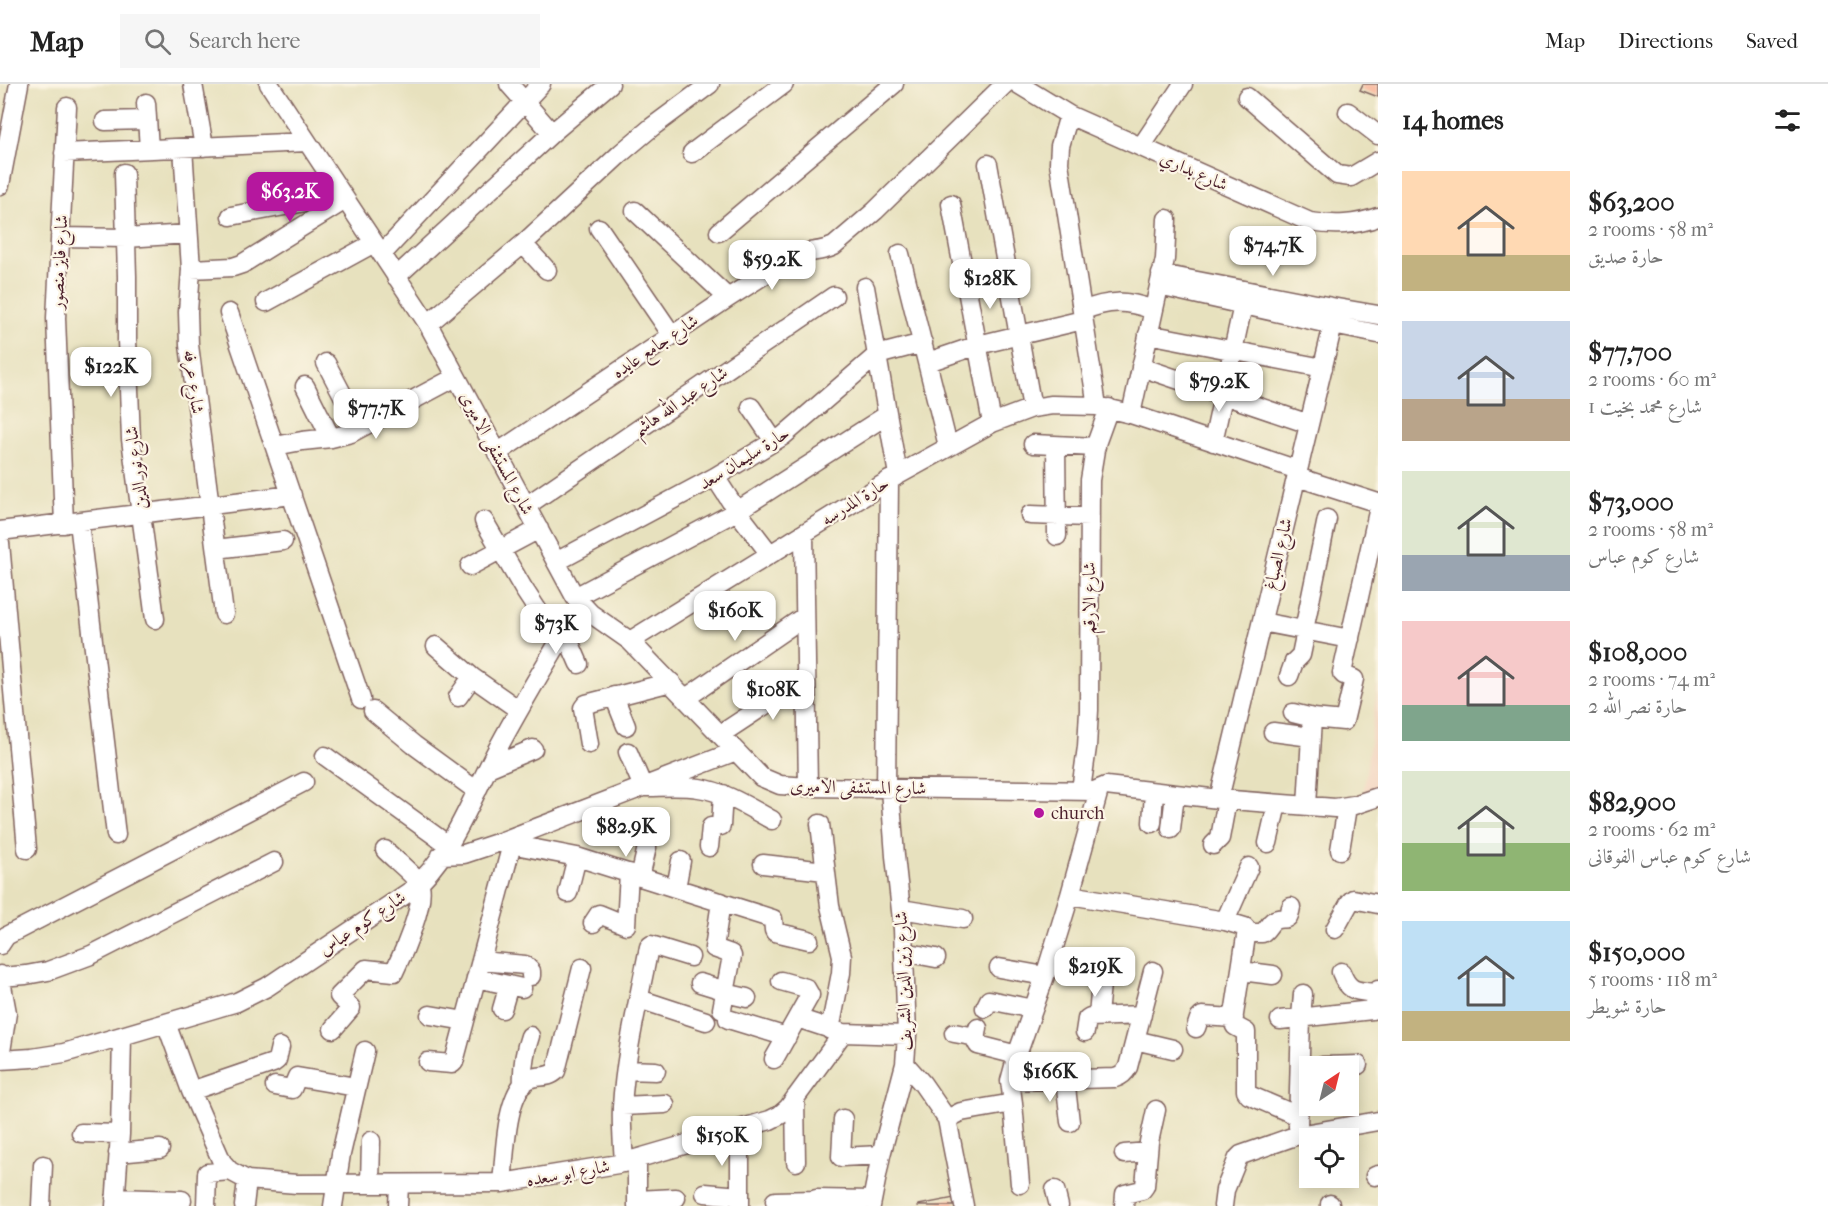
<!DOCTYPE html>
<html lang="en">
<head>
<meta charset="utf-8">
<style>
	:root { --surface:#fff; --page:#f6f6f6; --text:#222; --muted:#767676; --line:#e0e0e0; --accent:#b5179e }
	body { margin:0; font-family:"IM FELL French Canon",Amiri,serif; background:var(--page); color:var(--text); height:100vh; display:flex; flex-direction:column; font-size:22px; white-space:nowrap }
	* { box-sizing:border-box; margin:0 }
	p { font-size:20px; color:var(--muted) }
	.icon { flex:none; width:33px; height:33px; fill:none; stroke:currentColor; stroke-width:2; stroke-linecap:round; stroke-linejoin:round }
	.map { position:relative; flex:1; overflow:hidden }
	.details { display:flex; flex-direction:column; background:var(--surface); width:450px }
	.details>* { flex:none }
	.needle { width:39px; rotate:35deg }
	.controls { position:absolute; left:1299px; top:972px; display:grid; gap:12px }
	.controls a { display:grid; place-items:center; width:60px; height:60px; border-radius:0px; background:var(--surface); box-shadow:0 3px 15px #0003; font-size:30px }
	.price { position:absolute; translate:-50% -51px; padding:0 14px; border-radius:12px; background:#fff; color:#222; font-size:20px; line-height:39px; filter:drop-shadow(0 2px 3px #0008) }
	.price::after { content:''; position:absolute; left:50%; top:36px; width:18px; height:14px; margin-left:-9px; background:inherit; clip-path:polygon(0 0,100% 0,50% 100%) }
	.price.selected { background:var(--accent); color:#fff }
	ul { padding:0; list-style:none }
	li { display:flex; align-items:center; gap:18px; height:150px; padding:0 24px }
	li span { display:grid; place-items:center; flex:none; width:168px; height:120px; border-radius:0px; color:#555 }
	li>.icon { margin-inline-start:auto }
	span .icon { width:72px; height:72px; fill:#fffc; stroke-width:1 }
	li b { font-size:26px }
	h2 { display:flex; justify-content:space-between; align-items:center; height:72px; padding:0 24px; font-size:26px }
	header { display:flex; align-items:center; gap:36px; box-sizing:border-box; height:84px; padding:0 30px; background:var(--surface); border-bottom:2px solid var(--line) }
	header strong { font-size:28px }
	nav { display:flex; gap:33px; margin-inline-start:auto; font-size:21px }
	.search { width:420px; height:54px; background:var(--page); display:flex; align-items:center; gap:15px; box-sizing:border-box; padding:0 21px; border-radius:0px; color:var(--muted); font-size:22px }
	main { display:flex; flex:1; min-height:0 }
	.map>svg:first-child { display:block }
</style>
</head>
<body>
<header>
<strong>Map</strong>
<div class="search"><svg class="icon" aria-label="search" viewBox="0 0 24 24"><circle cx="10" cy="10" r="6"/><path d="M15 15l6 6"/></svg>Search here</div>
<nav><a>Map</a><a>Directions</a><a>Saved</a></nav>
</header>
<main>
<div class="map">
<svg width="1378" height="1122" viewBox="0 0 1378 1122">
	<rect width="100%" height="100%" fill="#fcf5e5"/>
	<filter id="ink" filterUnits="userSpaceOnUse"><feTurbulence type="fractalNoise" baseFrequency=".0167" numOctaves="2"/><feDisplacementMap in="SourceGraphic" scale="12" xChannelSelector="R" yChannelSelector="G"/><feConvolveMatrix kernelMatrix="1 2 1 2 8 2 1 2 1" color-interpolation-filters="sRGB"/></filter>
	<filter id="wash" filterUnits="userSpaceOnUse"><feTurbulence type="fractalNoise" baseFrequency=".008" numOctaves="4" result="noise"/><feDisplacementMap in="SourceGraphic" scale="24" xChannelSelector="R" yChannelSelector="G"/><feGaussianBlur stdDeviation="1.35" result="paint"/><feColorMatrix in="noise" values="0 0 0 0 0 0 0 0 0 0 0 0 0 0 0 0 0 1.4 0 .05"/><feComposite in="paint" operator="in"/></filter>
	<g filter="url(#wash)">
		<rect width="100%" height="100%" fill="#e7e1be"/>
		<path fill="#f3d4bf" d="M 1378,598 L 1378,713 L 1362,718 Z"/>
		<g id="blocks">
			<path fill="#f8b094" d="M 1363,0 L 1378,0 L 1378,13 L 1360,6 Z
				M 954,1114 L 956,1122 L 918,1122 L 918,1121 Z"/>
		</g>
	</g>
	<g filter="url(#ink)">
		<use href="#blocks" fill-opacity="0" stroke="#81635e" stroke-width="1.5"/>
		<g fill="none" stroke-linecap="round" stroke-linejoin="round">
			<g stroke="#81635e" stroke-width="21">
				<path id="street" d="M 193,0 L 204,63
					M 269,0 L 428,240 L 575,513 L 590,529 L 630,557 L 761,693 L 780,701 L 808,703 L 1094,707 L 1106,702 L 1219,715 L 1335,724 L 1354,721 L 1378,713
					M 509,0 L 552,49
					M 1018,0 L 1069,31 L 1310,138 C 1335,142 1355,141 1378,133
					M 1247,13 L 1337,91 L 1351,93 L 1378,77
					M 146,19 L 149,65
					M 1348,28 L 1378,51
					M 1069,31 L 1060,62 L 1059,79 L 1097,322
					M 105,37 L 147,36
					M 1141,63 L 1183,0
					M 183,64 L 191,185 L 188,228 L 189,261 L 224,530
					M 64,69 L 307,58
					M 692,69 L 784,0
					M 988,80 L 1032,324
					M 124,89 L 127,192 L 127,256 L 131,355 L 155,535
					M 0,101 L 19,0
					M 951,120 L 992,339
					M 635,127 L 728,214
					M 231,132 L 342,111
					M 599,144 L 672,251
					M 719,148 L 894,0
					M 60,153 L 126,154 L 188,150
					M 523,160 L 547,186
					M 382,170 L 541,0
					M 900,170 L 948,362
					M 191,185 L 233,183 L 242,180 L 345,116
					M 1161,190 L 1337,224 L 1378,231
					M 396,193 L 552,49 L 610,0
					M 1159,202 L 1333,241 L 1378,250
					M 865,203 L 898,391
					M 266,218 L 374,159
					M 1082,227 C 1109,216 1126,216 1153,226
					M 229,229 L 361,615
					M 428,240 L 523,160 L 621,69 L 652,43 L 710,0
					M 1148,250 L 1323,284
					M 928,278 L 978,261 L 1083,236
					M 326,279 L 360,344
					M 1141,283 L 1309,340
					M 305,302 L 331,354
					M 751,323 L 774,357
					M 1131,330 L 1165,175 L 1167,135
					M 1213,358 L 1243,221
					M 1033,360 L 1096,363
					M 275,362 L 302,357 L 331,354 L 351,349 L 456,293
					M 1056,362 L 1057,452
					M 497,369 L 728,214 L 792,173 C 806,166 820,169 834,162 L 875,127 L 1005,0
					M 715,393 L 737,427 L 770,470
					M 1297,393 L 1378,419
					M 526,422 L 834,212
					M 1030,431 L 1089,433
					M 484,437 L 523,504 L 559,559
					M 79,438 L 116,751
					M 64,440 L 56,234 L 67,23
					M 0,447 L 292,411
					M 804,450 L 808,703
					M 0,459 L 27,765
					M 216,465 L 283,457
					M 556,478 L 715,393 L 783,352 L 877,271 L 923,259
					M 470,482 L 539,445
					M 575,513 L 737,427 L 887,331
					M 1262,538 L 1350,555
					M 1304,546 L 1327,435
					M 565,548 L 579,580
					M 630,557 L 898,391 L 992,339 L 1032,324 L 1052,321 L 1097,322 L 1131,330 L 1298,386
					M 436,562 L 472,593 L 519,626
					M 1289,592 L 1294,578 L 1301,571 L 1306,547
					M 614,612 L 626,642
					M 458,613 L 472,593
					M 686,614 L 805,532
					M 373,627 L 414,661 L 477,707
					M 1293,629 L 1313,634
					M 1273,648 L 1311,653
					M 721,650 L 806,594
					M 589,660 L 583,624 L 586,620 L 671,598
					M 628,668 L 643,703 C 661,703 681,701 699,704 C 726,708 748,723 772,736
					M 325,672 L 448,761
					M 488,684 L 533,665
					M 886,705 L 889,396
					M 1081,706 L 1087,663 L 1089,626 L 1090,396 L 1096,360 L 1109,324
					M 1219,715 L 1337,224
					M 1307,722 L 1312,634 L 1344,637 L 1354,595 L 1344,591 L 1342,589 L 1378,428
					M 1152,739 L 1154,708
					M 820,740 L 830,822 L 842,872 L 841,889 L 830,946
					M 1171,745 L 1175,710
					M 500,758 L 577,773 L 773,835 L 774,846 L 775,848 L 809,856
					M 1268,759 L 1277,720
					M 1213,761 L 1220,754 L 1227,716
					M 709,763 L 711,743 L 721,742 L 723,710
					M 1340,766 L 1347,723
					M 441,771 L 464,770 L 500,758 L 736,667
					M 763,780 L 825,787
					M 640,793 L 647,763
					M 676,804 L 681,777
					M 568,809 L 577,773
					M 1070,811 L 1225,837 L 1245,843 L 1247,846 L 1233,937 L 1235,942 L 1246,948 L 1246,1007 L 1249,1011 L 1298,1032
					M 721,818 L 714,864 L 731,870 L 732,872 L 722,925
					M 901,825 L 963,835
					M 1225,837 L 1249,783
					M 593,839 L 599,830 L 626,841 L 629,789
					M 1335,845 L 1350,818 L 1353,815 L 1378,820
					M 1247,849 L 1262,849 C 1267,846 1269,840 1273,837 C 1284,830 1288,842 1291,823
					M 0,861 L 6,852 L 304,698
					M 904,868 L 936,874
					M 481,877 L 525,881 L 531,887 L 531,892
					M 999,884 L 1045,892
					M 1241,887 L 1273,891
					M 1341,888 C 1349,909 1357,907 1377,909
					M 0,891 L 7,929 L 0,974
					M 0,893 L 26,891 L 48,887 L 91,871 L 274,778
					M 476,894 L 522,904
					M 700,899 L 726,907
					M 725,909 L 747,914
					M 639,915 L 706,937
					M 985,924 L 989,916 L 1033,925
					M 502,925 L 509,901
					M 430,931 L 465,937
					M 1098,931 L 1101,900
					M 797,934 L 843,949 L 907,951
					M 728,935 L 787,953
					M 1280,936 L 1372,926 L 1378,906
					M 166,939 L 191,1007 L 222,1078 L 230,1087 L 247,1096 L 297,1100 L 502,1099 L 618,1080 L 632,1076 L 770,1036 L 780,1031 L 788,1024 L 843,949
					M 978,944 L 976,957 L 978,961 L 1017,971
					M 1196,944 L 1199,935 L 1202,932 L 1234,934
					M 333,945 L 351,924 L 339,912 L 366,885 L 394,888 C 402,872 428,814 419,799 C 411,788 395,776 385,766
					M 1085,948 L 1087,935 L 1090,933 L 1142,931
					M 954,949 L 977,953
					M 1135,956 L 1173,965
					M 774,975 L 810,911 L 806,904 L 781,897
					M 0,976 L 32,974 L 64,969 L 237,918 L 267,903 L 409,808 C 453,772 472,712 498,664 C 524,615 553,568 581,521
					M 428,978 L 452,980 L 454,978 L 512,760
					M 905,980 L 922,999 L 947,1035 L 964,1122
					M 1322,982 L 1358,981
					M 626,986 L 656,987
					M 1065,995 L 1070,1038
					M 1010,997 L 1115,994 C 1122,992 1125,989 1128,983 L 1153,887
					M 523,1001 C 522,983 524,969 530,952
					M 275,1002 L 292,1005 L 297,993 L 356,1003
					M 191,1007 L 273,979 L 277,976 L 280,963
					M 795,1014 L 796,1078
					M 622,1022 L 665,1020
					M 843,1035 L 841,1073 L 881,1071
					M 947,1035 L 961,1028 L 1013,1019
					M 1298,1043 L 1301,933 L 1303,910
					M 740,1045 L 740,1122
					M 81,1049 L 120,1050
					M 118,1069 L 160,1065
					M 1124,1070 L 1148,1068
					M 624,1079 C 623,1060 621,1042 622,1023 C 625,969 639,916 649,863 L 651,861 L 690,873
					M 1375,1092 L 1378,1091
					M 502,1099 C 505,1073 505,1015 526,997 C 536,989 547,996 556,987 L 582,884
					M 370,1100 L 371,1057
					M 1020,1100 L 1013,1019 L 1010,997 L 1017,971 L 1045,892 L 1070,811 L 1099,706
					M 1055,1106 L 1059,1122
					M 705,1109 L 740,1112
					M 115,1114 L 182,1116
					M 637,1116 L 676,1114
					M 775,1117 L 814,1116
					M 1330,1120 L 1330,1122
					M 41,1122 L 43,1081
					M 115,1122 L 120,1050 L 122,952
					M 206,1122 L 207,1089 L 230,1087
					M 244,1122 L 247,1096
					M 333,1122 L 341,1070 L 365,967
					M 398,1122 L 399,1100
					M 637,1122 L 637,1075
					M 812,1122 L 813,1117 L 816,1115 L 872,1116
					M 871,1122 L 881,1071 L 905,980 L 907,951 L 903,845 L 895,772 L 890,705
					M 1124,1122 L 1125,1110 L 1142,1106 L 1145,1102 L 1149,1058 L 1156,1026
					M 1223,1122 L 1225,1106 L 1238,1074 L 1241,1071 L 1298,1051 L 1378,1037"/>
			</g>
			<use href="#street" stroke="#fff" stroke-width="18"/>
		</g>
	</g>
	<circle fill="#b5179e" stroke="#fcf5e5" stroke-width="2" cx="1039" cy="729" r="6"/>
	<g text-anchor="middle" stroke-width="4.5" stroke-linejoin="round" paint-order="stroke">
		<g font-size="18" fill="#4a1f2b" stroke="#fcf5e5">
			<text transform="translate(1194 87) rotate(24)" y="6">شارع بداري</text>
			<text transform="translate(59 178) rotate(-87)" y="6">شارع فايز منصور</text>
			<text transform="translate(655 262) rotate(-34)" y="6">شارع جامع عايده</text>
			<text transform="translate(194 298) rotate(83)" y="6">شارع عرفه</text>
			<text transform="translate(680 317) rotate(-34)" y="6">شارع عبد الله هاشم</text>
			<text transform="translate(497 369) rotate(62)" y="6">شارع المستشفى الاميرى</text>
			<text transform="translate(744 374) rotate(-32)" y="6">حارة سليمان سعد</text>
			<text transform="translate(136 384) rotate(-97)" y="6">شارع نور الدين</text>
			<text transform="translate(855 417) rotate(-32)" y="6">حارة المدرسه</text>
			<text transform="translate(1278 470) rotate(-77)" y="6">شارع الصباغ</text>
			<text transform="translate(1089 514) rotate(-90)" y="6">شارع الارقم</text>
			<text transform="translate(858 703) rotate(1)" y="6">شارع المستشفى الاميرى</text>
			<text transform="translate(362 839) rotate(-34)" y="6">شارع كوم عباس</text>
			<text transform="translate(903 897) rotate(-92)" y="6">شارع زين الدين الشريف</text>
			<text transform="translate(568 1089) rotate(-10)" y="6">شارع ابو سعده</text>
		</g>
		<g font-size="18" fill="#4a1f2b" stroke="#fcf5e5" text-anchor="start">
			<text x="1051" y="735">church</text>
		</g>
	</g>
</svg>
<div class="controls">
<a><svg class="needle" viewBox="-14 -14 28 28"><path d="M0-13l5 13h-10z" fill="#e53935"/><path d="M0 13l5-13h-10z" fill="#767676"/></svg></a>
<a><svg class="icon" aria-label="locate" viewBox="0 0 24 24"><circle cx="12" cy="12" r="6"/><path d="M12 2v4M12 18v4M2 12h4M18 12h4"/></svg></a>
</div>
<b class="price selected" style="left:290px;top:139px">$63.2K</b>
<b class="price" style="left:1273px;top:193px">$74.7K</b>
<b class="price" style="left:772px;top:207px">$59.2K</b>
<b class="price" style="left:990px;top:226px">$128K</b>
<b class="price" style="left:111px;top:314px">$122K</b>
<b class="price" style="left:1219px;top:329px">$79.2K</b>
<b class="price" style="left:376px;top:356px">$77.7K</b>
<b class="price" style="left:735px;top:558px">$160K</b>
<b class="price" style="left:556px;top:571px">$73K</b>
<b class="price" style="left:773px;top:637px">$108K</b>
<b class="price" style="left:626px;top:774px">$82.9K</b>
<b class="price" style="left:1095px;top:914px">$219K</b>
<b class="price" style="left:1050px;top:1019px">$166K</b>
<b class="price" style="left:722px;top:1083px">$150K</b>
</div>
<section class="details">
<h2>14 homes<svg class="icon" aria-label="filters" viewBox="0 0 24 24"><path d="M4 7h16M4 17h16"/><circle cx="9" cy="7" r="2"/><circle cx="15" cy="17" r="2"/></svg></h2>
<ul>
<li><span style="background:linear-gradient(#ffd9b3 70%,#c2b280 0)"><svg class="icon" aria-label="home" viewBox="0 0 24 24"><path d="M3 11l9-7 9 7M6 9v11h12V9"/></svg></span><div><b>$63,200</b><p>2 rooms · 58 m²</p><p>حارة صديق</p></div></li>
<li><span style="background:linear-gradient(#c9d6e8 65%,#b9a48a 0)"><svg class="icon" aria-label="home" viewBox="0 0 24 24"><path d="M3 11l9-7 9 7M6 9v11h12V9"/></svg></span><div><b>$77,700</b><p>2 rooms · 60 m²</p><p>شارع محمد بخيت 1</p></div></li>
<li><span style="background:linear-gradient(#dfe7d0 70%,#9aa5b1 0)"><svg class="icon" aria-label="home" viewBox="0 0 24 24"><path d="M3 11l9-7 9 7M6 9v11h12V9"/></svg></span><div><b>$73,000</b><p>2 rooms · 58 m²</p><p>شارع كوم عباس</p></div></li>
<li><span style="background:linear-gradient(#f6c9c9 70%,#7fa58c 0)"><svg class="icon" aria-label="home" viewBox="0 0 24 24"><path d="M3 11l9-7 9 7M6 9v11h12V9"/></svg></span><div><b>$108,000</b><p>2 rooms · 74 m²</p><p>حارة نصر الله 2</p></div></li>
<li><span style="background:linear-gradient(#dfe7d0 60%,#8fb573 0)"><svg class="icon" aria-label="home" viewBox="0 0 24 24"><path d="M3 11l9-7 9 7M6 9v11h12V9"/></svg></span><div><b>$82,900</b><p>2 rooms · 62 m²</p><p>شارع كوم عباس الفوقانى</p></div></li>
<li><span style="background:linear-gradient(#bfe0f5 75%,#c2b280 0)"><svg class="icon" aria-label="home" viewBox="0 0 24 24"><path d="M3 11l9-7 9 7M6 9v11h12V9"/></svg></span><div><b>$150,000</b><p>5 rooms · 118 m²</p><p>حارة شويطر</p></div></li>
</ul>
</section>
</main>
</body>
</html>
